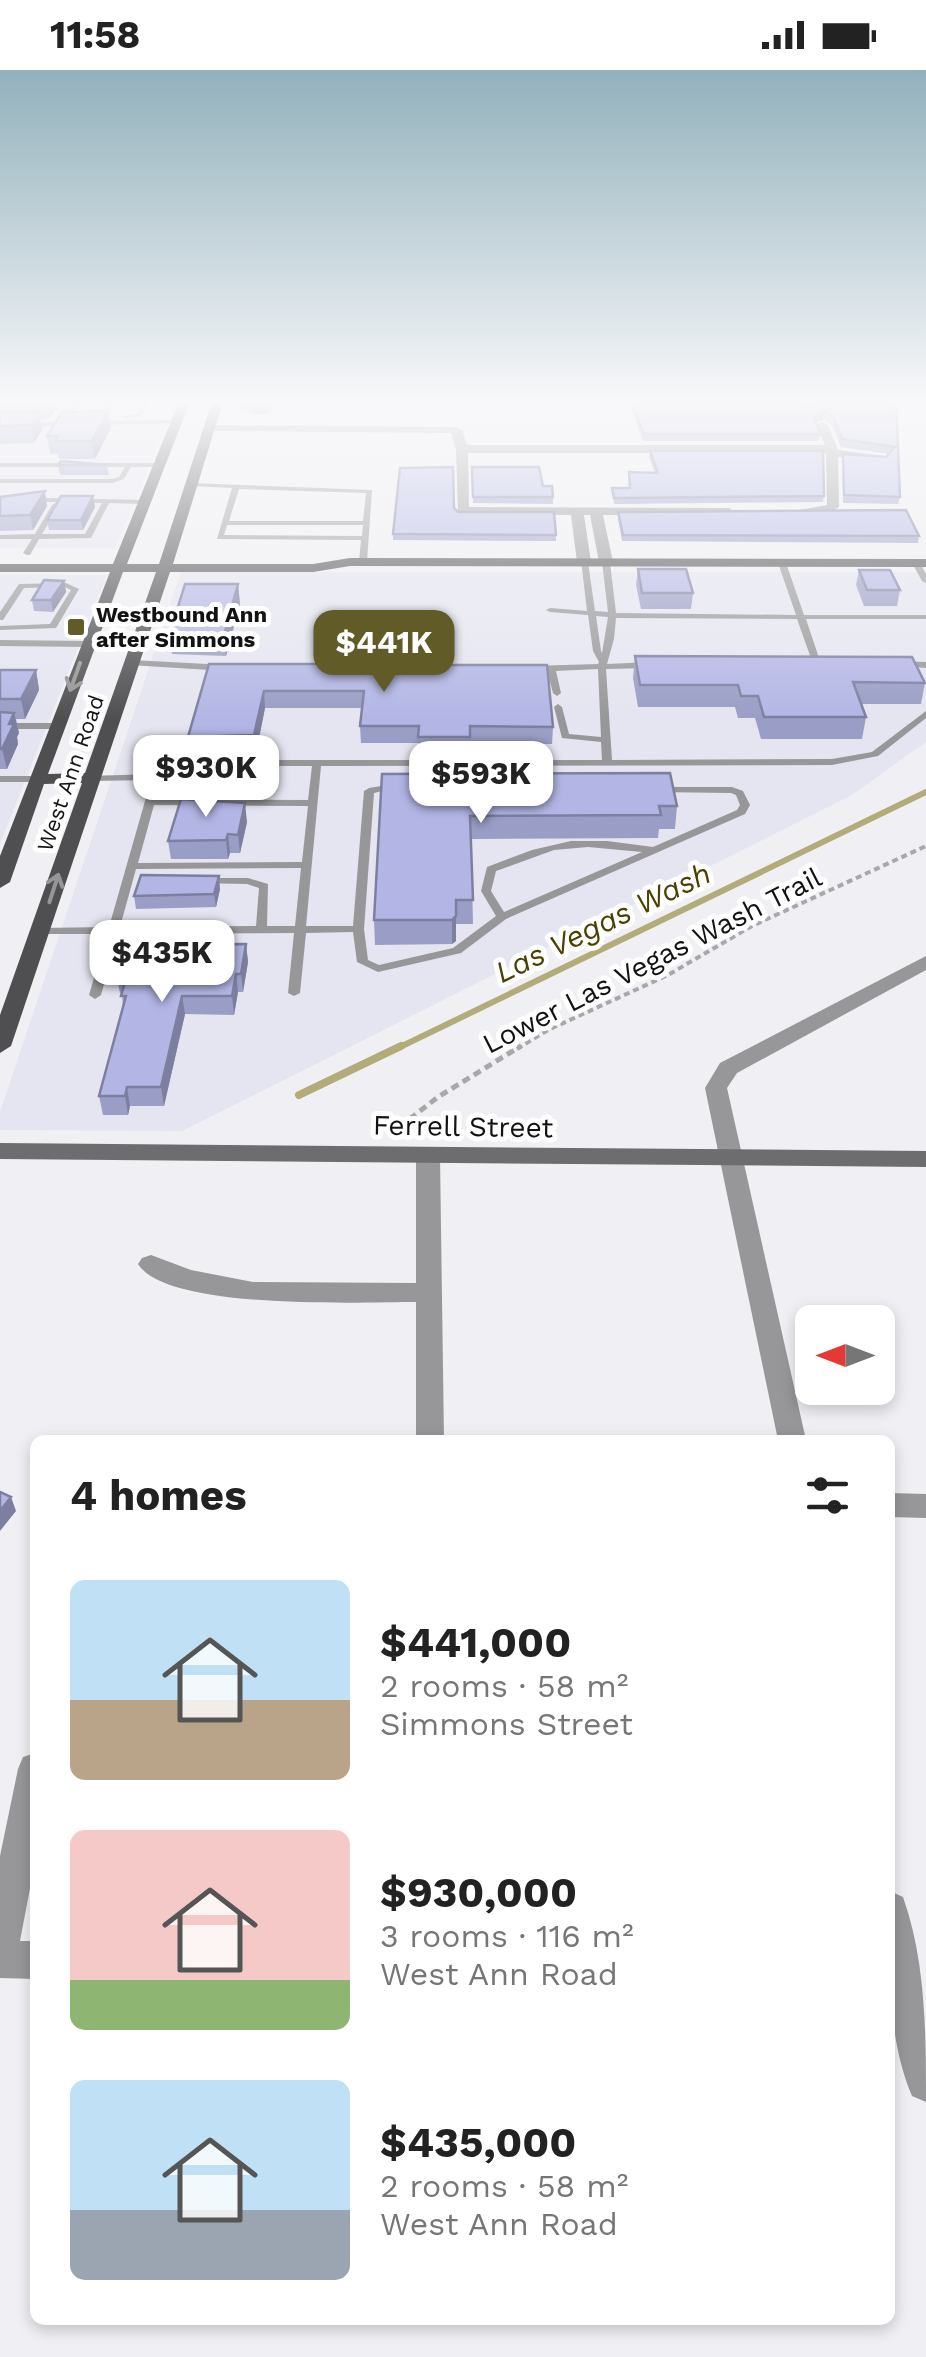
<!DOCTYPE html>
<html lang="en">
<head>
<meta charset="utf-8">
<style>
	:root { --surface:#fff; --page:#f2f2f2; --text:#222; --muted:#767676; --accent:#605b27 }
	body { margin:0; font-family:"Work Sans",sans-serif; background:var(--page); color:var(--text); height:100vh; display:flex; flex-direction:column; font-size:38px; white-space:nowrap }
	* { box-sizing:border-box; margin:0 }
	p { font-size:32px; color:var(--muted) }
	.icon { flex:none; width:55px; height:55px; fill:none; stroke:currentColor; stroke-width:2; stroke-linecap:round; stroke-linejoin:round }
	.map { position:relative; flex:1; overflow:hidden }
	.panel { position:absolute; left:30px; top:1365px; width:865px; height:890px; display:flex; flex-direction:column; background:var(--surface); border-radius:15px; box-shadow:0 5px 15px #0003 }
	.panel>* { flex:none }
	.needle { width:65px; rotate:270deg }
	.controls { position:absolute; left:795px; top:1235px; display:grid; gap:20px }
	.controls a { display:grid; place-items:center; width:100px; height:100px; border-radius:15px; background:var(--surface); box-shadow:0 5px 15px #0003; font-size:50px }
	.price { position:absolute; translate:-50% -85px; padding:0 22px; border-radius:20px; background:#fff; color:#222; font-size:32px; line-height:65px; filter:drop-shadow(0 2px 5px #0008) }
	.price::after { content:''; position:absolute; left:50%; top:60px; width:30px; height:22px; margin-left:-15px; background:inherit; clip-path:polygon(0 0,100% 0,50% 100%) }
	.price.active { background:var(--accent); color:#fff }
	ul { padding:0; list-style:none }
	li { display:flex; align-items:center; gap:30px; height:250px; padding:0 40px }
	li span { display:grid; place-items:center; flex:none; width:280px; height:200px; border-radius:15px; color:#555 }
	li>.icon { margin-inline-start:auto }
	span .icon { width:120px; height:120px; fill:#fffc; stroke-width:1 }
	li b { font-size:42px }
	h2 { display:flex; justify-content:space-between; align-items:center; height:120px; padding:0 40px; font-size:42px }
	.status { display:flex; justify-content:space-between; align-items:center; height:70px; padding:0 50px; background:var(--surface); direction:ltr }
	.status svg { height:28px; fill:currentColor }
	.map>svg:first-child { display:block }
</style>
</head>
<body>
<div class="status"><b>11:58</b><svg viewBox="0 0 49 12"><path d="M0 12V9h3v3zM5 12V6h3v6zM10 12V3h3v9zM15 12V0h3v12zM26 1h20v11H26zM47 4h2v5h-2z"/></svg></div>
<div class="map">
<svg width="926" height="2287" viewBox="0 0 926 2287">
	<rect width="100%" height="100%" fill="#f0f0f4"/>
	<path fill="#e4e5f0" d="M 169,349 L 115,478 L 0,478 L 0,350 Z
		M 181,502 L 926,502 L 926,672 L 852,725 L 182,1061 L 0,1060 L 0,1042 Z
		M 0,504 L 107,505 L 0,774 Z"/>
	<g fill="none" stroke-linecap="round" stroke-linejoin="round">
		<path stroke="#b2ac7b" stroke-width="4" d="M 925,329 L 926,333"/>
		<path stroke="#b2ac7b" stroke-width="6" d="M 396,979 L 926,722"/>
		<path stroke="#b2ac7b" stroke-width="8" d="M 299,1025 L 401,976"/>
		<path stroke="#a8a8ab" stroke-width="4" stroke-dasharray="6 4" stroke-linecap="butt" d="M 517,979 L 548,960 L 668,905 L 752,856 L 926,776"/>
		<path stroke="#a8a8ab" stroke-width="5" stroke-dasharray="8 5" stroke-linecap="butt" d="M 389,1065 L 438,1027 L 521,976"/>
		<path fill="#979799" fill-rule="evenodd" d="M 75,329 L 81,329 L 73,344 L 81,346 L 81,348 L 66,345 Z
			M 110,329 L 116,329 L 104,348 L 100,348 Z
			M 144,329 L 150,329 L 141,347 L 123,348 L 123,346 L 137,344 Z
			M 179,350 L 177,353 L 93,355 L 90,353 L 93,351 Z
			M 0,353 L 72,352 L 75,354 L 72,356 L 0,357 Z
			M 0,393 L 159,393 L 162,395 L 159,397 L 131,397 L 124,409 L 113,413 L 0,413 L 0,409 L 112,409 L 119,407 L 125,397 L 0,397 Z
			M 192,413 L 372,420 L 367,492 L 363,494 L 359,492 L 361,470 L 217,469 L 232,418 L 190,416 ZM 239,419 L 366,423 L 363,451 L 229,451 ZM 227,455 L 363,455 L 362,466 L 224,465 Z
			M 0,427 L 144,430 L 148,432 L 144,434 L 109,433 L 91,468 L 39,469 L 30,485 L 27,485 L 23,483 L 32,469 L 0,469 L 0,465 L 35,464 L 52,435 L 56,433 L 60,435 L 42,464 L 85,464 L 102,433 L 0,431 Z
			M 581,490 L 588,492 L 595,541 L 608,542 L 602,492 L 606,490 L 610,492 L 616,543 L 796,545 L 778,493 L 782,491 L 786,493 L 804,545 L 926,545 L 926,549 L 806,549 L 821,594 L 817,597 L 813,594 L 797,549 L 616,548 L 614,569 L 607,594 L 651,592 L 655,595 L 651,598 L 606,599 L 612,690 L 832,689 L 872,682 L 926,641 L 926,648 L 878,686 L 832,695 L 321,696 L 306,856 L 353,856 L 364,721 L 369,718 L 399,713 L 404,716 L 374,723 L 364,859 L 368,890 L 379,895 L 453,878 L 496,846 L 481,821 L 487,797 L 532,780 L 571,771 L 607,771 L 653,777 L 737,740 L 740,735 L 736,725 L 731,723 L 655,722 L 650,719 L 652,717 L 732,717 L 743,721 L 750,735 L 745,744 L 506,849 L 461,883 L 378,902 L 357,892 L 353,862 L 306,863 L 300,923 L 294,926 L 288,923 L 294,863 L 118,864 L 101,925 L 95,929 L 89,925 L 107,864 L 39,864 L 33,861 L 39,858 L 109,857 L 151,710 L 90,711 L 87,710 L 87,706 L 157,704 L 231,690 L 602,690 L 601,672 L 562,668 L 554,637 L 558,634 L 562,637 L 569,664 L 601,667 L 598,599 L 556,601 L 561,623 L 557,626 L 553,623 L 547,601 L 532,602 L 528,599 L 532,596 L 598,594 L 599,592 L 593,581 L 588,545 L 550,542 L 546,540 L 550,538 L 587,541 ZM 596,546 L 608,547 L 602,583 L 601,581 ZM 231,696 L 312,696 L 308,730 L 156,729 L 161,709 ZM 154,735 L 308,736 L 302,792 L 138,793 ZM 588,777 L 642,782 L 504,842 L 491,821 L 496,801 L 554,780 ZM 301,798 L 295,856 L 267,856 L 268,814 L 248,808 L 200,808 L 196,809 L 196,813 L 247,814 L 259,818 L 256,856 L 120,857 L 136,799 Z
			M 916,491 L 919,491 L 926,504 L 926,513 L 922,511 L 912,493 Z
			M 66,513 L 79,519 L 56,558 L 0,560 L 0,556 L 50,554 L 71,520 L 65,517 L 24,518 L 3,550 L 0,550 L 0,542 L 19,514 Z
			M 0,570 L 88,571 L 92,574 L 88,577 L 0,576 Z
			M 132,590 L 226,595 L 230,598 L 226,601 L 129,595 L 128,593 Z
			M 897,591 L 926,592 L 926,598 L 894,596 L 894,592 Z
			M 0,653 L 58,653 L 63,656 L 58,659 L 0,659 Z
			M 0,706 L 39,706 L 44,709 L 39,712 L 0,712 Z"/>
		<path fill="#979799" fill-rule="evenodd" d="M 574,329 L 834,329 L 829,332 Z
			M 822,352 L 828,355 L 838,380 L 891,387 L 885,391 L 838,387 L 839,437 C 826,446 802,451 788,442 L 827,435 L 826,383 L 468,383 L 469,437 L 729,438 L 735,442 L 729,446 L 603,445 L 613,492 L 606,496 L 599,492 L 590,445 L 584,445 L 591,492 L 584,496 L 577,492 L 571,445 L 458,444 L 456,379 L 451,363 L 210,361 L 204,358 L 210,355 L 456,357 L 462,360 L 467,375 L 825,375 L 816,355 Z
			M 926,886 L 926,900 L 737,1003 L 727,1018 L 806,1370 L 778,1370 L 705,1018 L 720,993 Z
			M 428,1078 L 440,1086 L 444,1370 L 416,1370 L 416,1232 C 364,1232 167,1241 138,1194 L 142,1188 L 151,1185 L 191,1200 L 253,1212 L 416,1213 L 416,1086 Z
			M 890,1423 L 926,1424 L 926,1448 L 890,1447 Z
			M 35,1683 L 35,1792 L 20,1871 L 35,1871 L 35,1909 L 0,1908 L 0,1786 L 18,1699 L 23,1687 Z
			M 890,1821 L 903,1827 C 926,1892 926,1963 926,2032 L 912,2026 C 885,1962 890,1890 890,1821 Z"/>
		<path fill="#6d6d6f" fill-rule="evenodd" d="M 0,1073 L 926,1081 L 926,1097 L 0,1089 Z"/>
		<path fill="#4f4f52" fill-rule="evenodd" d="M 180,329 L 191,329 L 127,494 L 159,494 L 213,329 L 224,329 L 173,494 L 313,494 L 350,488 L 926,489 L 926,497 L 350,496 L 313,502 L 170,502 L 11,976 L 0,983 L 0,945 L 82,713 L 44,714 L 10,812 L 0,818 L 0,786 L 110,502 L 0,502 L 0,494 L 113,494 ZM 123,502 L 156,502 L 85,703 L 48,704 Z"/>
	</g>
	<path fill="#9a9dc5" d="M 0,329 L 62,329 L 50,348 L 40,349 L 42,360 L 34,373 L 0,374 Z
		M 233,329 L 274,329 L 271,342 L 255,345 L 234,336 Z
		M 896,329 L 900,427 L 898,434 L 843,433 L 843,384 L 886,387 L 889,384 L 841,377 L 831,354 L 824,349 L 816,352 L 820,364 L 819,371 L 643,371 L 631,338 L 631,330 L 809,336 Z
		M 108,341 L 111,358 L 95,389 L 59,389 L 58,384 L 50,384 L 47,366 Z
		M 650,381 L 824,426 L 823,432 L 614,434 L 612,418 L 629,418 L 655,403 L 649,387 Z
		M 58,395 L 107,395 L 109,405 L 60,405 Z
		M 472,397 L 543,416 L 553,427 L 553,434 L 473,433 Z
		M 0,427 L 47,436 L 33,460 L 0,461 Z
		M 95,437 L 83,460 L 49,460 L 47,450 Z
		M 454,438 L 458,442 L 556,465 L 556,471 L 393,470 L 393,464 Z
		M 618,442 L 919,466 L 918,473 L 622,471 L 618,449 Z
		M 638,499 L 693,523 L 691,539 L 641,539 L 636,515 Z
		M 859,500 L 900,520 L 897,536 L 864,536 L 856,515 Z
		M 64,511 L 66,522 L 53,542 L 34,541 L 32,530 Z
		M 238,514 L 240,534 L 226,586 L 172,584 L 170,563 Z
		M 635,586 L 925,613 L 921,634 L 861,634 L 866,647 L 862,669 L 761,669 L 755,648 L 738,648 L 735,637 L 638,637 L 633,608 Z
		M 209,594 L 443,595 L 553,657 L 552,674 L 470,674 L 470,684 L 419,684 L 419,673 L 361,673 L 360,656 L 362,638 L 265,638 L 256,683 L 190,684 L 188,667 Z
		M 0,600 L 36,600 L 39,620 L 25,649 L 16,649 L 19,663 L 17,667 L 18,674 L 7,699 L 0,699 Z
		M 382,704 L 677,736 L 675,759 L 659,759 L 658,768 L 471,769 L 473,854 L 456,854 L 456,871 L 452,874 L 375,875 L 374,850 Z
		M 247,752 L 240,783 L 230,783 L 228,789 L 171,789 L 168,771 Z
		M 220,819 L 216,837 L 136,839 L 134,826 Z
		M 246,874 L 248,892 L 243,922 L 238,922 L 234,945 L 185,944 L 164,1036 L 130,1036 L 128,1045 L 103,1045 L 99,1026 L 123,938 L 122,923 L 120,923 L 116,905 Z"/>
	<path fill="#7d7fa0" d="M 48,329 L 62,329 L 50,348 L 47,331 Z
		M 271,329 L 274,329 L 271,342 L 255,345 L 255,336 Z
		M 108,341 L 111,358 L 95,389 L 92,371 Z
		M 825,341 L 824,349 L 812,354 L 814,347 Z
		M 39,342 L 42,360 L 34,373 L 31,355 Z
		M 45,421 L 47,436 L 33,460 L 30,445 Z
		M 93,426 L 95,437 L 83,460 L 81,450 Z
		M 64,511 L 66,522 L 53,542 L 51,530 Z
		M 238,514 L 240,534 L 226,586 L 224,565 Z
		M 36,600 L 39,620 L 25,649 L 21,629 Z
		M 264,621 L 265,638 L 256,683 L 254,665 Z
		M 14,643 L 19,663 L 17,667 L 18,674 L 7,699 L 2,679 L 9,654 Z
		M 245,733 L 247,752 L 240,783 L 238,765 Z
		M 228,764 L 230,783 L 228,789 L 226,770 Z
		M 219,806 L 220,819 L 216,837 L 214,824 Z
		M 456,846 L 456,871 L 452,874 L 452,850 Z
		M 246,874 L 248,892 L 243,922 L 241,904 Z
		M 236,904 L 238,922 L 234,945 L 232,926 Z
		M 182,926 L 185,944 L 164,1036 L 161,1017 Z
		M 127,1017 L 130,1036 L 128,1045 L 125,1026 Z
		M 11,1427 L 16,1441 L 0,1461 L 0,1441 Z"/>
	<path fill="#b3b6e5" stroke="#7d7fa0" stroke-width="2.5" d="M 0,329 L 48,329 L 47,331 L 0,333 Z
		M 239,329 L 271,329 L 270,333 L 255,336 Z
		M 896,329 L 900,427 L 844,425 L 843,384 L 886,387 L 895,377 L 842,369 L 833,346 L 825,341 L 814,347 L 820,364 L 644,364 L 631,330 L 798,331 L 809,336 L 853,329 Z
		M 108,341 L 92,371 L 56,371 L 58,366 L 47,366 L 62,342 Z
		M 39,342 L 31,355 L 0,356 L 0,343 Z
		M 650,381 L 823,381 L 824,426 L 614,428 L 612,418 L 630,418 L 629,402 L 658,403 Z
		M 61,391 L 107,395 L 58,395 Z
		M 453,397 L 454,438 L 458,442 L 554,442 L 556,465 L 393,464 L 400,398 Z
		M 472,397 L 539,397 L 543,416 L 552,416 L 553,427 L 473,427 Z
		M 45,421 L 30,445 L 0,446 L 0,427 Z
		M 61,426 L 93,426 L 81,450 L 47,450 Z
		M 906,440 L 919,466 L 623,465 L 618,442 Z
		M 638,499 L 686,499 L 693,523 L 642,523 Z
		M 859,500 L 890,500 L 900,520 L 867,520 Z
		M 44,510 L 64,511 L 51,530 L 32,530 Z
		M 185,514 L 238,514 L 224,565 L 170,563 Z
		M 635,586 L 912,587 L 925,613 L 853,612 L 866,647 L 764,647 L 758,626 L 741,626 L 738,615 L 640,615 Z
		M 433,589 L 443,590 L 443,595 L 547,595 L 553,657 L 470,656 L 470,667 L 418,667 L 419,656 L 360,656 L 364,621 L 264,621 L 254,665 L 188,667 L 209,594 L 385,594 L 385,590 Z
		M 0,600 L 36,600 L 21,629 L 0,629 Z
		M 0,642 L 14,643 L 9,654 L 14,654 L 2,679 L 0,679 Z
		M 670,703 L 677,736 L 659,736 L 661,745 L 470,746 L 473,830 L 456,830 L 456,846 L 452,850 L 374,850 L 382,704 Z
		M 181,729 L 245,733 L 238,765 L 228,764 L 226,770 L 168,771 Z
		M 141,805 L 219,806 L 214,824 L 134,826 Z
		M 246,874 L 241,904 L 236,904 L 232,926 L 182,926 L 161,1017 L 127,1017 L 125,1026 L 99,1026 L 126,926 L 121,926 L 127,905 L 116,905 L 125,875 Z
		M 0,1422 L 11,1427 L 0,1441 Z"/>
	<defs><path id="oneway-shaft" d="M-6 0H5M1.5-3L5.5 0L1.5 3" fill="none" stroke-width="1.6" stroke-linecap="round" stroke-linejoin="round" transform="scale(2.5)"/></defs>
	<g stroke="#959597">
		<use href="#oneway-shaft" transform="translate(75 607) rotate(110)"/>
		<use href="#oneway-shaft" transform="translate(54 818) rotate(-72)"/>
	</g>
	<linearGradient id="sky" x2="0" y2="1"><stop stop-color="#92b1bc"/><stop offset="0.51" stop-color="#f8f8fa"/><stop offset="1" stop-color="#f8f8fa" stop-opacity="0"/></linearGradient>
	<rect width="926" height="650" fill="url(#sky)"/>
	<rect fill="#605b27" stroke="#fefeff" stroke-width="4" x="66" y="547" width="20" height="20" rx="5"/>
	<g text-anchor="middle" stroke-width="10" stroke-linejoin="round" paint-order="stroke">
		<g font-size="22" font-weight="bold" fill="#121213" stroke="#fefeff" text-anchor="start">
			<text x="96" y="552">Westbound Ann<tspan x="96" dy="25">after Simmons</tspan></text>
		</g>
		<g font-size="22" fill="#121213" stroke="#fefeff">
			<text transform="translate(70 703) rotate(-71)" y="8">West Ann Road</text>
		</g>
		<g font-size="28" fill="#121213" stroke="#fefeff">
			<text transform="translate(652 890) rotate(-27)" y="10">Lower Las Vegas Wash Trail</text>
			<text transform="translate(463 1056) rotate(1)" y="10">Ferrell Street</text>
		</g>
		<g font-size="30" font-style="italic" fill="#484101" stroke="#fefeff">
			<text transform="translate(603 853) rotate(-26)" y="10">Las Vegas Wash</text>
		</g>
	</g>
</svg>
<div class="controls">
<a><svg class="needle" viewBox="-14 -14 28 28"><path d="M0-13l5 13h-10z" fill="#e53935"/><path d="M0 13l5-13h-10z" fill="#767676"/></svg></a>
</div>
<b class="price active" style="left:384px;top:625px">$441K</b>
<b class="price" style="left:206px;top:750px">$930K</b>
<b class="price" style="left:481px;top:756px">$593K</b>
<b class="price" style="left:162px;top:935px">$435K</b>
<section class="panel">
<h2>4 homes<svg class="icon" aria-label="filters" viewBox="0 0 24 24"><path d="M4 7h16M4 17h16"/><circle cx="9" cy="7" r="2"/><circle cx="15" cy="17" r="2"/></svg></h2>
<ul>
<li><span style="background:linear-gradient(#bfe0f5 60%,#b9a48a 0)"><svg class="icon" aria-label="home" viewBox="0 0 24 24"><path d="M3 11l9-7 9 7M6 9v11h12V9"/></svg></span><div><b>$441,000</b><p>2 rooms · 58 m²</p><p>Simmons Street</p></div></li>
<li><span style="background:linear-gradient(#f6c9c9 75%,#8fb573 0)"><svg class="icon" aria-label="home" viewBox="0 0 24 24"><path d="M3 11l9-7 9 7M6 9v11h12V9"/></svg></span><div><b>$930,000</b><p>3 rooms · 116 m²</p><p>West Ann Road</p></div></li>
<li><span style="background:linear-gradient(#bfe0f5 65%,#9aa5b1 0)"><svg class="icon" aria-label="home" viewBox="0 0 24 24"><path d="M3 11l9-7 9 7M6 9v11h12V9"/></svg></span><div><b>$435,000</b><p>2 rooms · 58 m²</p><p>West Ann Road</p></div></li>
</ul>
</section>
</div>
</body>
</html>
